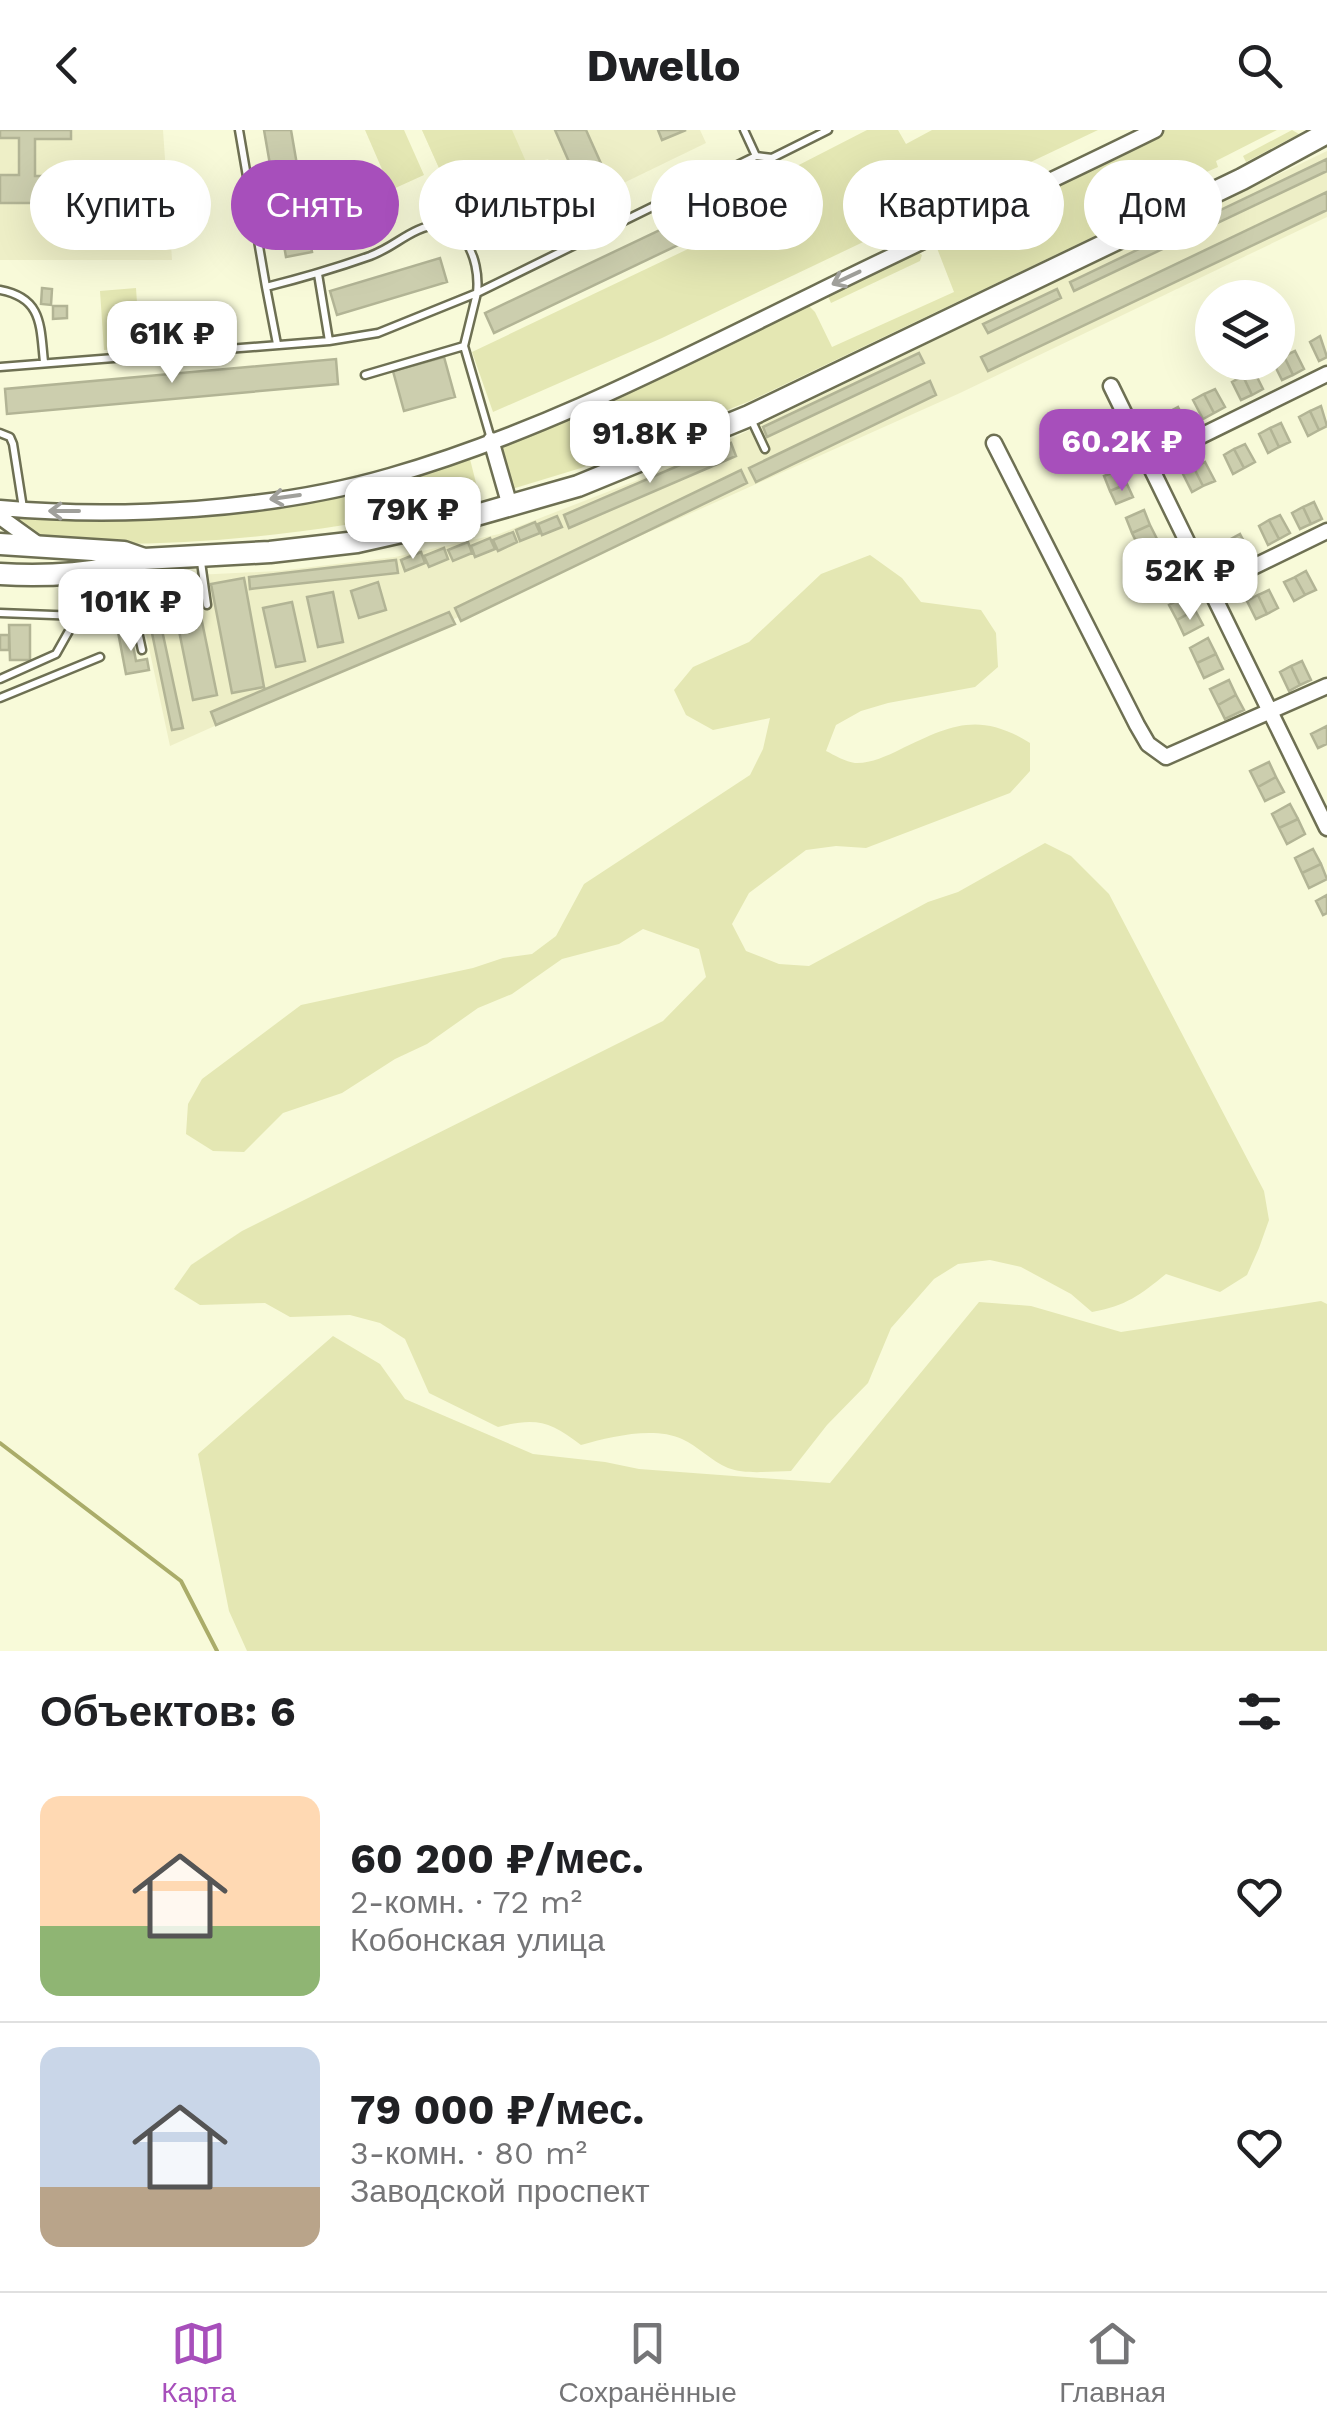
<!DOCTYPE html>
<html lang="ru">
<head>
<meta charset="utf-8">
<style>
	:root { --surface:#fff; --page:#f2f2f2; --text:#202124; --muted:#757577; --line:#e0e0e0; --accent:#a74fbb }
	body { margin:0; font-family:"Work Sans",sans-serif; background:var(--page); color:var(--text); height:100vh; display:flex; flex-direction:column; font-size:38px; white-space:nowrap }
	* { box-sizing:border-box; margin:0 }
	p { font-size:32px; color:var(--muted) }
	.icon { flex:none; width:55px; height:55px; fill:none; stroke:currentColor; stroke-width:2; stroke-linecap:round; stroke-linejoin:round }
	.map { position:relative; height:1521px; overflow:hidden }
	.sheet { display:flex; flex-direction:column; background:var(--surface); flex:1 }
	.sheet>* { flex:none }
	.top-card { position:absolute; left:30px; top:30px; width:1268px; height:90px; display:flex; gap:20px }
	.buttons { position:absolute; left:1195px; top:150px; display:grid; gap:20px }
	.buttons a { display:grid; place-items:center; width:100px; height:100px; border-radius:50%; background:var(--surface); box-shadow:0 10px 40px #0002; font-size:50px }
	.price { position:absolute; translate:-50% -85px; padding:0 22px; border-radius:20px; background:#fff; color:#222; font-size:32px; line-height:65px; filter:drop-shadow(0 2px 5px #0008) }
	.price::after { content:''; position:absolute; left:50%; top:60px; width:30px; height:22px; margin-left:-15px; background:inherit; clip-path:polygon(0 0,100% 0,50% 100%) }
	.price.current { background:var(--accent); color:#fff }
	ul { padding:0; list-style:none }
	li { display:flex; align-items:center; gap:30px; height:250px; padding:0 40px }
	li+li { border-top:2px solid var(--line) }
	li span { display:grid; place-items:center; flex:none; width:280px; height:200px; border-radius:20px; color:#555 }
	li>.icon { margin-inline-start:auto }
	span .icon { width:120px; height:120px; fill:#fffc; stroke-width:1 }
	li b { font-size:42px }
	h2 { display:flex; justify-content:space-between; align-items:center; height:120px; padding:0 40px; font-size:42px }
	.pill { padding:0 35px; border-radius:45px; background:var(--surface); box-shadow:0 10px 40px #0002; font-size:35px; line-height:90px }
	.pill.current { background:var(--accent); color:#fff }
	header { display:flex; justify-content:space-between; align-items:center; height:130px; padding:0 40px; background:var(--surface); font-size:45px; font-weight:700 }
	.tab-bar { display:flex; justify-content:space-around; align-items:center; height:140px; border-top:2px solid var(--line); background:var(--surface); font-size:28px; color:var(--muted) }
	.tab-bar a { display:grid; justify-items:center; gap:5px }
	.tab-bar .current { color:var(--accent) }
	.map>svg:first-child { display:block }
</style>
</head>
<body>
<header><svg class="icon" aria-label="back" viewBox="0 0 24 24"><path d="M15 5l-7 7 7 7"/></svg>Dwello<svg class="icon" aria-label="search" viewBox="0 0 24 24"><circle cx="10" cy="10" r="6"/><path d="M15 15l6 6"/></svg></header>
<div class="map">
<svg width="1327" height="1521" viewBox="0 0 1327 1521">
	<rect width="100%" height="100%" fill="#f8fad9"/>
	<path fill="#eeefc7" d="M 0,0 L 163,0 L 172,130 L 0,130 Z
		M 422,0 L 700,0 L 706,13 L 572,78 L 548,29 L 537,32 L 531,43 L 456,76 Z
		M 1327,21 L 1327,87 L 960,263 L 170,616 L 134,448 L 278,441 L 395,427 L 499,404 L 651,345 L 731,309 Z"/>
	<path fill="#e4e7b3" d="M 365,0 L 404,0 L 424,45 L 391,60 Z
		M 422,0 L 512,0 L 531,43 L 456,76 Z
		M 867,0 L 898,0 L 906,14 L 932,0 L 1098,0 L 662,208 L 493,282 L 472,222 L 795,68 L 778,34 L 786,31 L 791,39 Z
		M 1165,0 L 1277,0 L 1216,31 L 1218,37 L 1193,48 L 1197,57 L 750,271 L 581,338 L 512,359 L 501,312 L 689,235 L 807,174 L 815,182 L 832,217 L 954,162 L 935,113 Z
		M 1292,0 L 1299,4 L 1246,32 L 1243,26 Z
		M 917,121 L 922,125 L 920,131 L 831,173 L 827,164 Z
		M 136,158 L 140,218 L 104,220 L 100,161 Z
		M 469,325 L 478,361 L 434,372 L 434,378 C 328,401 221,414 112,414 C 91,414 63,418 42,411 C 30,408 21,396 15,385 L 192,382 Z
		M 870,425 L 902,448 L 921,472 L 981,480 L 996,503 L 998,537 L 975,557 L 888,573 L 861,581 L 836,595 L 826,621 C 834,625 846,632 855,633 C 869,634 887,626 899,620 C 950,595 979,581 1030,613 L 1030,641 L 1010,663 L 866,718 L 836,716 L 806,720 L 749,763 L 732,794 L 746,821 L 779,834 L 809,836 L 928,772 L 958,762 L 1045,713 L 1071,726 L 1109,764 L 1264,1061 L 1269,1090 L 1259,1118 L 1247,1145 L 1220,1162 L 1166,1144 C 1140,1165 1126,1176 1092,1182 L 1071,1164 L 1021,1137 L 990,1130 L 958,1134 L 934,1149 L 891,1198 L 868,1253 L 827,1295 L 791,1341 C 772,1341 746,1345 728,1338 C 711,1331 698,1316 682,1309 C 653,1296 610,1307 581,1315 C 550,1291 536,1287 498,1297 L 429,1263 L 405,1209 L 380,1193 L 350,1185 L 290,1187 L 265,1173 L 200,1175 L 174,1159 L 191,1135 L 242,1101 L 663,891 L 706,847 L 699,819 L 643,799 L 619,814 L 562,829 L 512,864 L 478,878 L 427,914 L 395,929 L 342,963 L 283,983 L 244,1022 L 213,1021 L 186,1004 L 188,974 L 202,949 L 301,875 L 473,838 L 503,828 L 532,824 L 556,806 L 584,754 L 750,645 L 763,619 L 770,588 L 713,600 L 686,585 L 674,560 L 693,537 L 749,512 L 821,444 Z
		M 1321,1171 L 1327,1174 L 1327,1521 L 247,1521 L 229,1481 L 198,1324 L 333,1206 L 380,1234 L 405,1269 L 533,1324 L 605,1332 L 639,1339 L 830,1353 L 979,1172 L 1031,1176 L 1121,1202 Z"/>
	<g fill="none" stroke-linecap="round" stroke-linejoin="round">
		<path stroke="#aaac69" stroke-width="4" d="M 0,1313 L 181,1451 L 217,1521"/>
	</g>
	<path fill="#ccceae" stroke="#b2b495" stroke-width="2.5" d="M 0,0 L 71,0 L 71,9 L 35,9 L 35,46 L 69,46 L 69,73 L 0,73 L 0,45 L 19,45 L 19,8 L 0,8 Z
		M 264,0 L 291,0 L 312,122 L 286,127 Z
		M 555,0 L 586,0 L 603,38 L 577,50 Z
		M 658,0 L 686,0 L 662,10 Z
		M 1327,29 L 1327,41 L 1074,161 L 1070,152 Z
		M 778,44 L 787,63 L 494,203 L 485,183 Z
		M 1327,62 L 1327,80 L 988,241 L 981,227 Z
		M 440,128 L 447,152 L 337,185 L 330,161 Z
		M 42,158 L 52,159 L 51,175 L 41,174 Z
		M 1057,159 L 1061,168 L 988,203 L 983,194 Z
		M 53,176 L 67,176 L 67,188 L 53,189 Z
		M 1320,206 L 1327,227 L 1319,231 L 1310,212 Z
		M 1295,221 L 1304,239 L 1293,245 L 1284,226 Z
		M 919,223 L 924,233 L 767,307 L 763,297 Z
		M 1284,226 L 1293,245 L 1282,250 L 1273,232 Z
		M 444,227 L 455,267 L 404,281 L 393,241 Z
		M 336,229 L 338,254 L 7,284 L 5,259 Z
		M 1254,241 L 1263,259 L 1252,265 L 1243,246 Z
		M 1243,246 L 1252,265 L 1241,270 L 1232,252 Z
		M 930,251 L 936,265 L 756,352 L 749,338 Z
		M 1215,259 L 1225,277 L 1214,283 L 1204,264 Z
		M 1204,264 L 1214,283 L 1203,289 L 1193,270 Z
		M 1321,276 L 1327,296 L 1319,300 L 1310,281 Z
		M 1178,277 L 1188,296 L 1177,302 L 1167,283 Z
		M 1310,281 L 1319,300 L 1308,306 L 1299,287 Z
		M 1167,283 L 1177,302 L 1166,307 L 1156,288 Z
		M 1100,292 L 1107,307 L 1090,315 L 1083,300 Z
		M 1281,293 L 1290,312 L 1279,317 L 1270,298 Z
		M 1270,298 L 1279,317 L 1268,323 L 1259,304 Z
		M 1107,307 L 1115,322 L 1098,331 L 1090,315 Z
		M 731,313 L 736,326 L 569,398 L 564,385 Z
		M 1245,314 L 1255,332 L 1244,338 L 1234,319 Z
		M 1234,319 L 1244,338 L 1233,344 L 1224,325 Z
		M 1205,332 L 1215,351 L 1203,356 L 1194,338 Z
		M 1194,338 L 1203,356 L 1192,362 L 1183,344 Z
		M 1121,339 L 1127,354 L 1110,361 L 1104,346 Z
		M 741,340 L 747,353 L 461,491 L 455,478 Z
		M 1127,354 L 1133,367 L 1116,374 L 1110,361 Z
		M 1314,372 L 1322,389 L 1311,394 L 1303,377 Z
		M 1303,377 L 1311,394 L 1300,399 L 1292,383 Z
		M 1144,380 L 1150,395 L 1132,403 L 1126,388 Z
		M 1280,385 L 1290,403 L 1279,409 L 1269,390 Z
		M 557,386 L 562,397 L 542,405 L 538,394 Z
		M 1269,390 L 1279,409 L 1268,415 L 1259,396 Z
		M 535,392 L 540,403 L 520,411 L 516,400 Z
		M 1150,395 L 1157,409 L 1139,417 L 1132,403 Z
		M 513,402 L 517,412 L 498,421 L 493,410 Z
		M 1240,404 L 1250,423 L 1239,428 L 1229,410 Z
		M 490,408 L 495,419 L 475,427 L 471,416 Z
		M 1229,410 L 1239,428 L 1228,434 L 1219,415 Z
		M 468,412 L 472,423 L 453,431 L 448,420 Z
		M 444,418 L 448,429 L 429,437 L 424,426 Z
		M 1165,421 L 1173,436 L 1154,445 L 1147,430 Z
		M 421,422 L 425,433 L 405,441 L 401,430 Z
		M 396,430 L 398,443 L 250,459 L 249,447 Z
		M 1173,436 L 1180,451 L 1162,460 L 1154,445 Z
		M 1306,441 L 1316,460 L 1305,465 L 1295,447 Z
		M 1295,447 L 1305,465 L 1294,471 L 1284,452 Z
		M 244,448 L 264,557 L 232,563 L 211,454 Z
		M 378,452 L 386,480 L 359,488 L 351,461 Z
		M 1269,460 L 1278,478 L 1267,484 L 1258,465 Z
		M 333,462 L 343,512 L 318,517 L 307,467 Z
		M 1188,465 L 1195,480 L 1177,490 L 1169,475 Z
		M 1258,465 L 1267,484 L 1256,489 L 1247,471 Z
		M 156,472 L 183,598 L 172,600 L 146,474 Z
		M 292,472 L 305,531 L 276,537 L 263,478 Z
		M 199,477 L 217,565 L 193,570 L 175,481 Z
		M 1195,480 L 1203,495 L 1184,505 L 1177,490 Z
		M 449,482 L 455,494 L 216,595 L 211,582 Z
		M 9,495 L 30,495 L 30,530 L 10,530 Z
		M 130,499 L 136,531 L 147,529 L 149,540 L 126,544 L 118,502 Z
		M 0,505 L 9,505 L 9,520 L 0,520 Z
		M 1208,508 L 1216,524 L 1197,533 L 1190,518 Z
		M 1216,524 L 1223,539 L 1204,548 L 1197,533 Z
		M 1302,531 L 1311,550 L 1300,555 L 1291,536 Z
		M 1291,536 L 1300,555 L 1289,561 L 1280,542 Z
		M 1229,550 L 1236,565 L 1218,575 L 1210,559 Z
		M 1236,565 L 1244,580 L 1225,589 L 1218,575 Z
		M 1327,596 L 1327,614 L 1318,618 L 1311,604 Z
		M 1269,632 L 1276,647 L 1258,657 L 1250,641 Z
		M 1276,647 L 1284,662 L 1265,671 L 1258,657 Z
		M 1290,674 L 1298,689 L 1279,698 L 1272,684 Z
		M 1298,689 L 1305,704 L 1287,714 L 1279,698 Z
		M 1313,719 L 1321,734 L 1302,743 L 1295,728 Z
		M 1321,734 L 1327,749 L 1309,758 L 1302,743 Z
		M 1327,765 L 1327,783 L 1323,785 L 1316,771 Z"/>
	<g fill="none" stroke-linecap="round" stroke-linejoin="round">
		<g stroke="#6e7053" stroke-width="11">
			<path id="service" d="M 239,0 L 266,157
				M 744,0 L 756,26
				M 318,144 L 329,211
				M 0,160 C 43,168 40,196 44,232
				M 0,237 L 329,211 L 378,203 L 477,163 C 481,128 461,80 418,100 C 400,108 391,118 370,126 C 336,138 302,148 266,157 L 277,214
				M 365,245 L 464,216
				M 750,287 L 765,319
				M 0,303 L 10,307 L 13,314 L 23,378
				M 491,309 L 464,216 L 477,163 L 756,26 L 772,28 L 828,0
				M 201,432 L 207,475
				M 124,438 L 142,520
				M 0,483 L 80,486
				M 0,549 L 56,524 L 101,444
				M 0,568 L 100,527"/>
		</g>
		<g stroke="#6e7053" stroke-width="19">
			<path id="minor" d="M 1111,256 L 1327,698
				M 491,310 L 510,376
				M 994,313 L 1137,595 L 1148,614 L 1166,627 L 1327,556
				M 1148,332 L 1327,244
				M 0,378 C 121,389 273,380 390,346 C 537,304 677,231 814,164 C 927,108 1042,56 1155,0
				M 0,387 L 39,415
				M 1210,458 L 1327,401"/>
		</g>
		<g stroke="#6e7053" stroke-width="25">
			<path id="primary" d="M 0,414 L 124,422 L 144,429
				M 0,444 C 46,447 101,444 144,429 L 270,422 L 357,412 L 473,386 L 578,356 L 749,286 L 1242,49 L 1327,3"/>
		</g>
		<use href="#service" stroke="#fff" stroke-width="6"/>
		<use href="#minor" stroke="#fff" stroke-width="14"/>
		<use href="#primary" stroke="#fff" stroke-width="20"/>
	</g>
	<defs><path id="oneway-shaft" d="M-6 0H5M1.5-3L5.5 0L1.5 3" fill="none" stroke-width="1.6" stroke-linecap="round" stroke-linejoin="round" transform="scale(2.5)"/></defs>
	<g stroke="#a0a09b">
		<use href="#oneway-shaft" transform="translate(846 148) rotate(155)"/>
		<use href="#oneway-shaft" transform="translate(285 367) rotate(172)"/>
		<use href="#oneway-shaft" transform="translate(64 381) rotate(180)"/>
	</g>
</svg>
<div class="buttons">
<a><svg class="icon" aria-label="layers" viewBox="0 0 24 24"><path d="M12 4l9 5-9 5-9-5zM3 14l9 5 9-5"/></svg></a>
</div>
<b class="price" style="left:172px;top:256px">61K ₽</b>
<b class="price" style="left:650px;top:356px">91.8K ₽</b>
<b class="price current" style="left:1122px;top:364px">60.2K ₽</b>
<b class="price" style="left:413px;top:432px">79K ₽</b>
<b class="price" style="left:1190px;top:493px">52K ₽</b>
<b class="price" style="left:131px;top:524px">101K ₽</b>
<div class="top-card">
<a class="pill">Купить</a>
<a class="pill current">Снять</a>
<a class="pill">Фильтры</a>
<a class="pill">Новое</a>
<a class="pill">Квартира</a>
<a class="pill">Дом</a>
</div>
</div>
<section class="sheet">
<h2>Объектов: 6<svg class="icon" aria-label="filters" viewBox="0 0 24 24"><path d="M4 7h16M4 17h16"/><circle cx="9" cy="7" r="2"/><circle cx="15" cy="17" r="2"/></svg></h2>
<ul>
<li><span style="background:linear-gradient(#ffd9b3 65%,#8fb573 0)"><svg class="icon" aria-label="home" viewBox="0 0 24 24"><path d="M3 11l9-7 9 7M6 9v11h12V9"/></svg></span><div><b>60 200 ₽/мес.</b><p>2-комн. · 72 m²</p><p>Кобонская улица</p></div><svg class="icon" aria-label="heart" viewBox="0 0 24 24"><path d="M12 20l-8-8c-3-5 5-10 8-4 3-6 11-1 8 4z"/></svg></li>
<li><span style="background:linear-gradient(#c9d6e8 70%,#b9a48a 0)"><svg class="icon" aria-label="home" viewBox="0 0 24 24"><path d="M3 11l9-7 9 7M6 9v11h12V9"/></svg></span><div><b>79 000 ₽/мес.</b><p>3-комн. · 80 m²</p><p>Заводской проспект</p></div><svg class="icon" aria-label="heart" viewBox="0 0 24 24"><path d="M12 20l-8-8c-3-5 5-10 8-4 3-6 11-1 8 4z"/></svg></li>
</ul>
</section>
<nav class="tab-bar">
<a class="current"><svg class="icon" aria-label="map" viewBox="0 0 24 24"><path d="M3 6l6-2 6 2 6-2v14l-6 2-6-2-6 2zM9 4v14M15 6v14"/></svg>Карта</a>
<a><svg class="icon" aria-label="saved" viewBox="0 0 24 24"><path d="M7 4h10v16l-5-4-5 4z"/></svg>Сохранённые</a>
<a><svg class="icon" aria-label="home" viewBox="0 0 24 24"><path d="M3 11l9-7 9 7M6 9v11h12V9"/></svg>Главная</a>
</nav>
</body>
</html>
